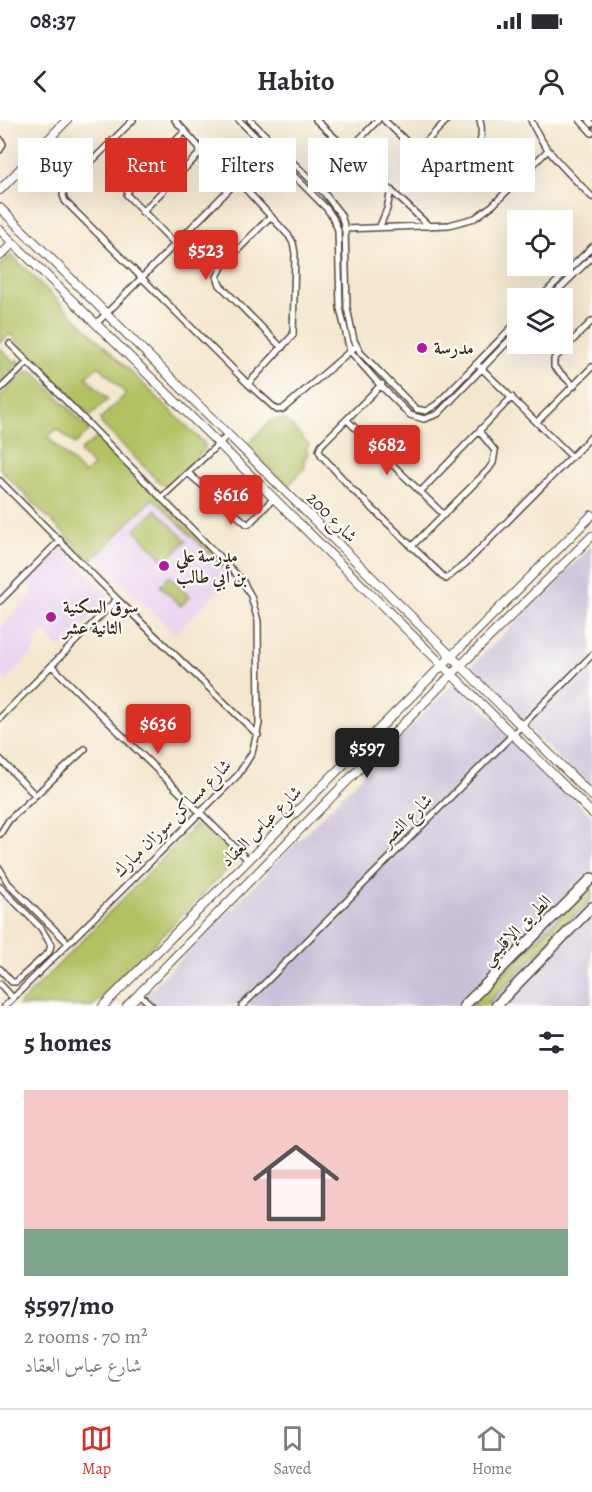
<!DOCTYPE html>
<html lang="en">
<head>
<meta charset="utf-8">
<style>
	:root { --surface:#fff; --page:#f2f2f3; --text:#2b2b33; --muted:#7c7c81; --line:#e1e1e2; --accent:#d93025 }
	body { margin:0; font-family:Alegreya,Amiri,serif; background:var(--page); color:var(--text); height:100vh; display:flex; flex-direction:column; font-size:22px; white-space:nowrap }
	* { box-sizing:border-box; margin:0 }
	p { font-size:20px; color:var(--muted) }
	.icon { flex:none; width:33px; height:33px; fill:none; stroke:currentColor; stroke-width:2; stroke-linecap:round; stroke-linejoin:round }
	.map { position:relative; height:886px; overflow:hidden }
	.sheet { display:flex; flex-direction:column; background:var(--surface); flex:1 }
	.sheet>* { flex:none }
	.banner { position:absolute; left:18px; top:18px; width:556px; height:54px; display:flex; gap:12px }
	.tools { position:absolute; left:507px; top:90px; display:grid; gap:12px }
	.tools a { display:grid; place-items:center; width:66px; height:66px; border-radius:0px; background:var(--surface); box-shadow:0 6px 24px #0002; font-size:30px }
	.price { position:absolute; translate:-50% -51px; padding:0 14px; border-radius:6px; background:var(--accent); color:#fff; font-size:20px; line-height:39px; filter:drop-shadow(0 2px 3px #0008) }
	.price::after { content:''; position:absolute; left:50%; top:36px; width:18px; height:14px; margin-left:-9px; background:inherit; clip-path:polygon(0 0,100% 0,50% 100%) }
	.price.selected { background:#222; color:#fff }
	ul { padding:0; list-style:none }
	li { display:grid; align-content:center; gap:12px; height:318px; padding:0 24px }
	li span { display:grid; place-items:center; height:186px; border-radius:0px; color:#555 }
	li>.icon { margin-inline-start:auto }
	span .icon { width:108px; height:108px; fill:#fffc; stroke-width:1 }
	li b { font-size:26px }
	h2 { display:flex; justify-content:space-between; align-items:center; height:72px; padding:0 24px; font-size:26px }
	.tag { padding:0 21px; border-radius:0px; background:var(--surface); box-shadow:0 6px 24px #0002; font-size:21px; line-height:54px }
	.tag.selected { background:var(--accent); color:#fff }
	.status { display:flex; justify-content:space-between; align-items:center; height:42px; padding:0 30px; background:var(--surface); direction:ltr }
	.status svg { height:16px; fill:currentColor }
	header { display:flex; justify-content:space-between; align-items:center; height:78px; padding:0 24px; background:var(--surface); font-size:27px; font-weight:700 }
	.tabs { display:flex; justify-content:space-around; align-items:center; height:84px; border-top:2px solid var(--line); background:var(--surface); font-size:16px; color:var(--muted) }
	.tabs a { display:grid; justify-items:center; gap:3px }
	.tabs .selected { color:var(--accent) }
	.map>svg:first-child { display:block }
</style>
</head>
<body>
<div class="status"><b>08:37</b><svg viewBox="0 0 49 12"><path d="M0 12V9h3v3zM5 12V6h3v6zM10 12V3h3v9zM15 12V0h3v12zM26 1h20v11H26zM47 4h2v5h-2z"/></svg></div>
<header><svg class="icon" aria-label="back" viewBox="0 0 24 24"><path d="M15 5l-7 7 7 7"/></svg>Habito<svg class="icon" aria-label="person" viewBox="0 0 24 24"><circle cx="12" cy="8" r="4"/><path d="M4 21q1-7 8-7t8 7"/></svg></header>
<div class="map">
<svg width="592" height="886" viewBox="0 0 592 886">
	<rect width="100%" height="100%" fill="#fdfcf7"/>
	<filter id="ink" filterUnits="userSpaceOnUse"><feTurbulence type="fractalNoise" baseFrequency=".0167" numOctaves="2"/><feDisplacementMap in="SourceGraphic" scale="12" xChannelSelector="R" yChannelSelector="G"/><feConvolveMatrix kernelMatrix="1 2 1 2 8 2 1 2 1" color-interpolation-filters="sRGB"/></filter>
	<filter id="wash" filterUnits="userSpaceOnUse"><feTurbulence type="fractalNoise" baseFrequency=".008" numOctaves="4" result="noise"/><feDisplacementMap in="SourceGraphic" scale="24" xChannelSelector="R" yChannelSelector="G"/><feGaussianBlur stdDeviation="1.35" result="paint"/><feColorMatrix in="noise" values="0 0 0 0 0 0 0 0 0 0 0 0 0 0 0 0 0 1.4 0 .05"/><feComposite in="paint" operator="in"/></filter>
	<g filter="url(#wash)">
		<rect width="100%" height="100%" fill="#f4e7cf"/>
		<path fill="#e8d2ee" d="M 152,378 L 232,456 L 175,514 L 95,436 Z
			M 61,429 L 65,431 L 108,475 L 107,482 L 59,528 L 43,512 L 33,523 L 37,528 L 6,560 L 0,554 L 0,508 L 34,472 L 24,462 L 56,430 Z"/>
		<path fill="#c9bfd7" d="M 592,426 L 592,672 L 472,553 L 473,545 Z
			M 459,564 L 592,697 L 592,886 L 135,886 L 450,567 Z"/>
		<path fill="#b3c164" stroke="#777641" stroke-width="1.5" d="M 11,135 L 205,324 L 205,329 L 168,366 L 162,365 L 101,303 L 100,299 L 126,274 L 99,246 L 86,257 L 108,279 L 90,296 L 10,214 L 0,223 L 0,146 Z
			M 0,228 L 14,242 L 18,239 L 20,242 L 0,261 Z
			M 25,252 L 34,252 L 90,310 L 75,324 L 57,309 L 48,317 L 84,354 L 93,346 L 80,333 L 81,330 L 98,317 L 236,452 L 232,456 L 153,378 L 91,441 L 0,349 L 0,277 Z
			M 285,299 L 309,325 L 306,329 L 308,333 L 304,340 L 305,347 L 288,366 L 246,326 L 271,301 Z
			M 156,390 L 186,421 L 165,441 L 135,410 Z
			M 169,456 L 190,477 L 181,486 L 160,466 Z
			M 200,700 L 204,701 L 238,734 L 238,738 L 93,886 L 18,886 Z
			M 592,765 L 592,778 L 485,886 L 470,886 Z"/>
	</g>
	<g filter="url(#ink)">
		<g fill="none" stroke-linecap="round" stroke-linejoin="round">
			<g stroke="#574639" stroke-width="8">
				<path id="street" d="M 133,0 L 64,69 L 63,75 L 65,81 L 248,264 L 277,290 L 283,289 L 356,226
					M 239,0 L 327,89 L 333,98 L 338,110 L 340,188 L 350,231 L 380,265 L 410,295 L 424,299 L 438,294 L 518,211
					M 250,0 L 325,74 L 341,95 L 345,108 L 347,188 L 354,220 L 360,232 L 416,289 L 426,291 L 437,284 L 518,201
					M 316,0 L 429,106
					M 384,0 L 427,41 C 459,62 488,34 480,0
					M 531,0 C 543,31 570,54 592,77
					M 580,0 L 592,13
					M 589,0 L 592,4
					M 0,19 L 3,24 L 0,30
					M 348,31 L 378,0
					M 417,31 L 447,0
					M 239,62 L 289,116 L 293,123 L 295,133 L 293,215 L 248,264
					M 142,92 L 200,33 L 199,27 L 175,0
					M 271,96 L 223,145 L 217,157 L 220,165 L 282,228
					M 380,106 L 387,89 L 391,70
					M 344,109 L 449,105 L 475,98 L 493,85 L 548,30
					M 176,125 L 127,75 L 128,70 L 185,11
					M 540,178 L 592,127
					M 550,178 L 592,137
					M 96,204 L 271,27
					M 479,246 L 572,337
					M 382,264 L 321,325 L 319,331 L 322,336 L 352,369 L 446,459 L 466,443 L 592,316
					M 574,266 L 554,247 L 554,239 L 592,201
					M 0,269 L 28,242
					M 347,300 L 444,395
					M 537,302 L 592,247
					M 188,353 L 247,404 L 249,404 L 274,378
					M 0,361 L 117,479 L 0,598
					M 420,372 L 512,277
					M 162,377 L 228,315
					M 411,427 L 488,350 L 493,343 L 495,331 L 479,311
					M 117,479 L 258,615
					M 0,481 L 60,420
					M 52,546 L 248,740
					M 0,639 L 35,675
					M 0,714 L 9,700 L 85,629
					M 0,749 L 8,763 L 68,823
					M 0,767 L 41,808 L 51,825 L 49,832 L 16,862 L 12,862 L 0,849
					M 0,864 L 13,878
					M 139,874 L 152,886
					M 5,886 L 238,655 L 252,633 L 259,604 L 258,501 L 251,476 L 242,460 L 10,224
					M 242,886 L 592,535"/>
			</g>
			<g stroke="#574639" stroke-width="10">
				<path id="secondary" d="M 0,70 L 67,0
					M 0,88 L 592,676
					M 0,110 L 219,324 L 592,693
					M 0,136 L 13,123
					M 103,886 L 592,395
					M 127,886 L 460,546 L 592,416"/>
			</g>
			<g stroke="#574639" stroke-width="12">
				<path id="highway" d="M 464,886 L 592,758
					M 496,886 L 592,787"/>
			</g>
			<use href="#street" stroke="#fff" stroke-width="5"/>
			<use href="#secondary" stroke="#fff" stroke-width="8"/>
			<use href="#highway" stroke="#fff" stroke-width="9"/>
		</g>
	</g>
	<g fill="#b5179e" stroke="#fdfcf7" stroke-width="2">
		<circle cx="422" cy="228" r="6"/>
		<circle cx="164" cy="446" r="6"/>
		<circle cx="51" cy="497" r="6"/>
	</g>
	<g text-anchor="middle" stroke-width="4.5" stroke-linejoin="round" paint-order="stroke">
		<g font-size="18" font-weight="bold" fill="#3b2a1e" stroke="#fdfcf7" text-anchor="start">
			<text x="434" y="234">مدرسة</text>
			<text x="176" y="442">مدرسة علي<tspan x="176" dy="21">بن أبي طالب</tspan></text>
			<text x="63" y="493">سوق السكنية<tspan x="63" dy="21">الثانية عشر</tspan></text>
		</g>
		<g font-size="18" fill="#3b2a1e" stroke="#fdfcf7">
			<text transform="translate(332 397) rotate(45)" y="6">شارع 200</text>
			<text transform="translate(172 698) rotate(-45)" y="6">شارع مساكن سوزان مبارك</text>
			<text transform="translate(406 700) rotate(-45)" y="6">شارع النصر</text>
			<text transform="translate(261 706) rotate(-45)" y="6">شارع عباس العقاد</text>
			<text transform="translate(516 810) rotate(-45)" y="6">الطريق الإقليمي</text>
		</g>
	</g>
</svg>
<div class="tools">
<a><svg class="icon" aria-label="locate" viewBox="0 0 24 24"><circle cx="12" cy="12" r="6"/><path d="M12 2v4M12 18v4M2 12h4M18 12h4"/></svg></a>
<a><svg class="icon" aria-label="layers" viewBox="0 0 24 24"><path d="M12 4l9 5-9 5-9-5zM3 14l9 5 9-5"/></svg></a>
</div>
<b class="price" style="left:206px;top:161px">$523</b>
<b class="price" style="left:387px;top:356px">$682</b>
<b class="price" style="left:231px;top:406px">$616</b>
<b class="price" style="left:158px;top:635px">$636</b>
<b class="price selected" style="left:367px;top:659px">$597</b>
<div class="banner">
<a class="tag">Buy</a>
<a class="tag selected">Rent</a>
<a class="tag">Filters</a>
<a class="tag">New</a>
<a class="tag">Apartment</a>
</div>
</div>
<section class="sheet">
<h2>5 homes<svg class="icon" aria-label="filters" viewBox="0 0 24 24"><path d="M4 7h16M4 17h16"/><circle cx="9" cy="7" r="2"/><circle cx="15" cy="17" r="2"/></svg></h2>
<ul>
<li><span style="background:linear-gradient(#f6c9c9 75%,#7fa58c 0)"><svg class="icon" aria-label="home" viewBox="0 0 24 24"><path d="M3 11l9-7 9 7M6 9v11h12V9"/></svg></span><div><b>$597/mo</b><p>2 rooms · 70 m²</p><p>شارع عباس العقاد</p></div></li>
</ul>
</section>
<nav class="tabs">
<a class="selected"><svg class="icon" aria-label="map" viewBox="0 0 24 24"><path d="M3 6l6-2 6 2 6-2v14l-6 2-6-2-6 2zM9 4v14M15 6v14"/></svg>Map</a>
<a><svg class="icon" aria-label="saved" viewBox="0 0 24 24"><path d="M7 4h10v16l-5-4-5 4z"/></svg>Saved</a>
<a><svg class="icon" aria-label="home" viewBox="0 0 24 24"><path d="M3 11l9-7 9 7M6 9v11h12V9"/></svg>Home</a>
</nav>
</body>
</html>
